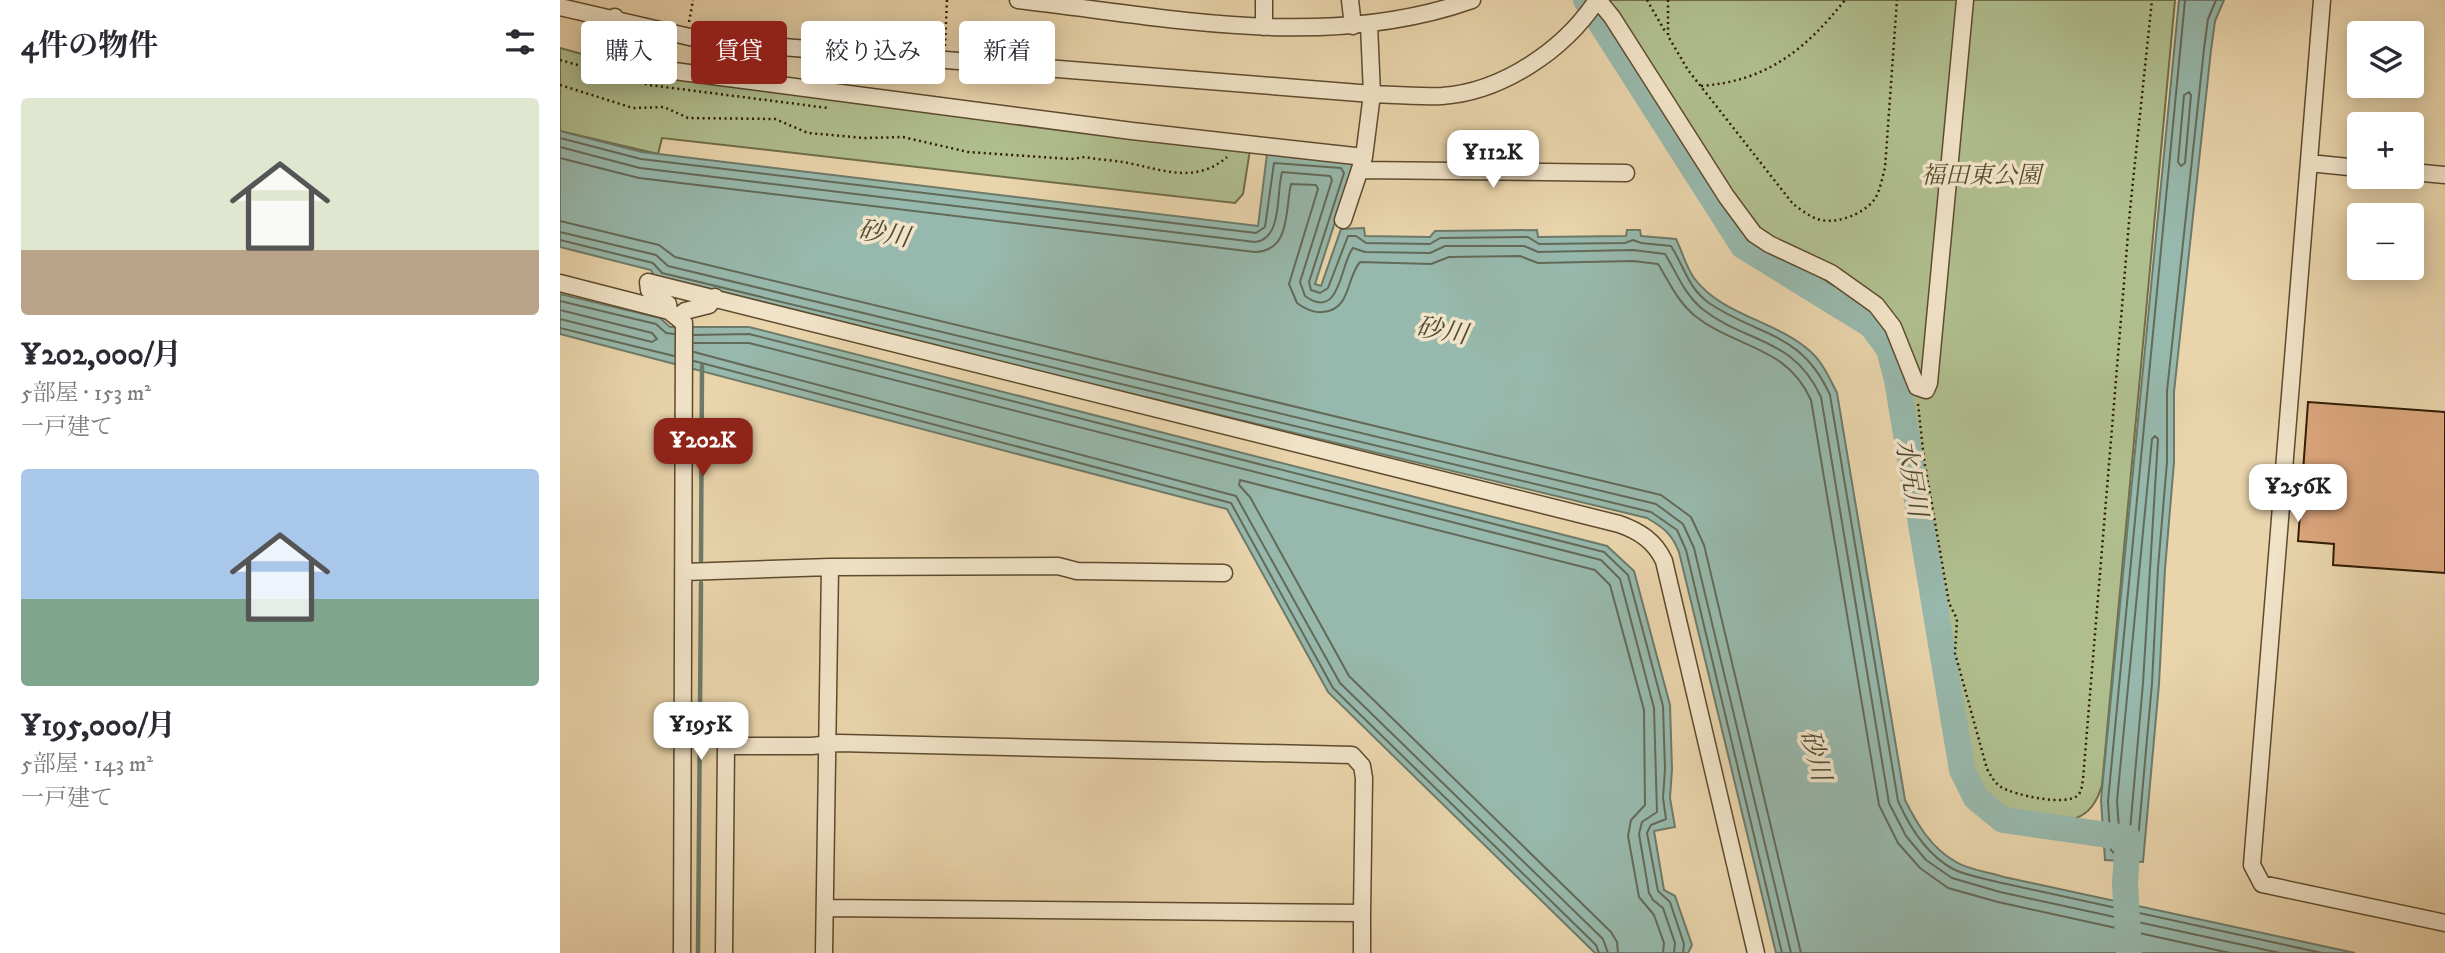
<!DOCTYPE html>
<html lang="ja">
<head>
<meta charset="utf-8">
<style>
	:root { --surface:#fff; --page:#f7f7f7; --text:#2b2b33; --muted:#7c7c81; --accent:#8f2418 }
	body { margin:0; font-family:"IM FELL DW Pica","Noto Serif JP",serif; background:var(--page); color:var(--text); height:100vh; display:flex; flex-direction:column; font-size:26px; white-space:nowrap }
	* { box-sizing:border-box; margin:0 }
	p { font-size:23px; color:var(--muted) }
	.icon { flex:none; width:38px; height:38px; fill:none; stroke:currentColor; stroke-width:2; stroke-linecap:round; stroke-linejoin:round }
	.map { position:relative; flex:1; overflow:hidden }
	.panel { display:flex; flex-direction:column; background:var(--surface); width:560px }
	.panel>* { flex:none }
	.guide { position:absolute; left:21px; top:21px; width:665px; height:63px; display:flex; gap:14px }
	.fabs { position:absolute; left:1787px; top:21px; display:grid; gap:14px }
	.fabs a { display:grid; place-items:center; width:77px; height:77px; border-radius:7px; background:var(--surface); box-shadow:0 4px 18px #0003; font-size:35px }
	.price { position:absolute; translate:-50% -60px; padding:0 16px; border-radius:14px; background:#fff; color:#222; font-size:23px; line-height:46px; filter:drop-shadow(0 2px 4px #0008) }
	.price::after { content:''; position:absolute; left:50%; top:42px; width:21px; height:16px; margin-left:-10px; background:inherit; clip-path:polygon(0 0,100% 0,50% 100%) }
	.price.current { background:var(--accent); color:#fff }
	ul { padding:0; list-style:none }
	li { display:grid; align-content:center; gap:14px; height:371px; padding:0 21px }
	li span { display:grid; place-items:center; height:217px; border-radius:7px; color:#555 }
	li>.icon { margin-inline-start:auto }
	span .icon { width:126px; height:126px; fill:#fffc; stroke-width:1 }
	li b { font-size:30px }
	h2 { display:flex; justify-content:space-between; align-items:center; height:84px; padding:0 21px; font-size:30px }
	.chip { padding:0 24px; border-radius:7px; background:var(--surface); box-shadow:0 4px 18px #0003; font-size:24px; line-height:63px }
	.chip.current { background:var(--accent); color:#fff }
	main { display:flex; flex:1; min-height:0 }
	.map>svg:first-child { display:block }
</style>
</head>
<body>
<main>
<section class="panel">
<h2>4件の物件<svg class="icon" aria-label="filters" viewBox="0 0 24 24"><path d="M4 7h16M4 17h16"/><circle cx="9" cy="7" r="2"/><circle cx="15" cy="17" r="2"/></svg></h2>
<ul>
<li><span style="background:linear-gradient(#dfe7d0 70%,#b9a48a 0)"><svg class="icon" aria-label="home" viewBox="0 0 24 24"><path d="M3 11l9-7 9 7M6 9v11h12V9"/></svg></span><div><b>¥202,000/月</b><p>5部屋 · 153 m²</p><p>一戸建て</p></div></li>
<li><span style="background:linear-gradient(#a9c7e8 60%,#7fa58c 0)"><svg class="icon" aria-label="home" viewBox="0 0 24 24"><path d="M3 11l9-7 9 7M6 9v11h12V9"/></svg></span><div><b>¥195,000/月</b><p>5部屋 · 143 m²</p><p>一戸建て</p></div></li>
</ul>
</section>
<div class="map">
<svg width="1885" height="953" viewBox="0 0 1885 953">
	<rect width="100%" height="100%" fill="#e9d4ab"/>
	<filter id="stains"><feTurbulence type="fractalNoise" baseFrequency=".00286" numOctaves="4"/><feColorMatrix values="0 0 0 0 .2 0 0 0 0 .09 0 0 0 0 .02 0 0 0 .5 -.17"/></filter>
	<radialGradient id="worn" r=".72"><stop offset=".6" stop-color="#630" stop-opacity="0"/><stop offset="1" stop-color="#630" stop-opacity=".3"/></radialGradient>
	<path fill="#b0be8e" stroke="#706e49" stroke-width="2" d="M 1051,0 L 1615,0 L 1542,785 C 1538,799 1531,813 1516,818 C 1495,824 1448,815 1431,802 C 1425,796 1419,788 1413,781 L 1344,374 L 1336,343 L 1322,324 L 1295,297 L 1216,256 L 1192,240 L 1098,104 L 1047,17 Z
		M 0,48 L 105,77 L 690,150 L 683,194 L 675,203 L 102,138 L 98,154 L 0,131 Z"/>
	<path fill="#97b8ac" stroke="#6d7a69" stroke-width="2" d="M 1619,0 L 1664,0 L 1655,21 L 1651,50 L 1614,392 L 1614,462 L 1605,569 L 1599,684 L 1583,862 L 1545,860 L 1541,800 Z
		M 0,131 L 82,152 L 698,226 L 707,154 L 790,162 L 793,166 L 755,284 L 761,286 L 781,229 L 804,228 L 805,236 L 870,237 L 875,231 L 977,230 L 978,237 L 1066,236 L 1067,230 L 1080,230 L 1081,236 L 1116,239 C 1122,251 1126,267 1134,278 C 1162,316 1218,321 1251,352 C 1263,363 1270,379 1277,393 L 1345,800 C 1357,824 1371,848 1396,862 C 1409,870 1429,872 1444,877 L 1795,953 L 1216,953 L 1119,552 C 1112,534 1104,528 1087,518 L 96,279 L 91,270 L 0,247 Z
		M 0,294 L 100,318 L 110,327 L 189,327 L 1047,546 L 1074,571 L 1110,705 L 1112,769 L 1110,798 L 1115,827 L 1094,831 L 1104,890 L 1115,896 L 1132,945 L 1128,953 L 1035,953 L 768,692 L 667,509 L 0,334 Z"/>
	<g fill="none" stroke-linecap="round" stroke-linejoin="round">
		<path stroke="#636a58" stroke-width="2" d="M 1625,0 L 1548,801 L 1551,850 L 1554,853 L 1574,854 L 1577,851 L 1592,683 L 1598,568 L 1607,462 L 1607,391 L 1644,49 L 1648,19 L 1656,0
			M 1629,92 L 1631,95 L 1625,163 L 1621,166 L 1618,162 L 1624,95 Z
			M 0,138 L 81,159 L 696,233 L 705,227 L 714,163 L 781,168 L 784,173 L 749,282 L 751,290 L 760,293 L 768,288 L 788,236 L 796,236 L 806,243 L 870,244 L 880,238 L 968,237 L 979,244 L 1065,243 L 1073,240 L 1081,243 L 1111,246 C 1124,266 1128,288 1149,303 C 1199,337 1241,331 1270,395 L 1338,801 C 1350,828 1367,855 1393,869 C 1407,876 1427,879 1442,883 L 1762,953
			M 0,147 L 80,168 L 695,242 C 723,239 716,193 722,172 L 770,176 L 772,180 L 740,282 L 745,296 C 781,322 780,263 793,248 L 805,252 L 870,253 L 885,246 L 964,246 L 978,252 L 1073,250 L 1105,254 C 1117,273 1123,292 1141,308 C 1186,344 1233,336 1261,397 L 1329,803 L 1346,836 L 1366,860 L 1392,878 L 1440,892 L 1720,953
			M 0,158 L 79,178 L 695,252 C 731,251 725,210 731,184 L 756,185 L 758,189 L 729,284 L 737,303 C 745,309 753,313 763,312 C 791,310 786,278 800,262 L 871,264 L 889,257 L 960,256 L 978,263 L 1073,261 L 1098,264 C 1110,283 1117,301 1135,316 C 1177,349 1226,345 1251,400 L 1319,805 L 1338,843 L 1360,868 L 1388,888 L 1438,902 L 1670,953
			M 0,221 L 99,245 L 115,257 L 1101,495 L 1131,517 L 1144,545 L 1241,953
			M 0,232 L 96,255 L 108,266 L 1096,504 L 1123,524 L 1134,548 L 1231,953
			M 0,240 L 93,263 L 102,273 L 1091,512 L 1117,530 L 1126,550 L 1222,953
			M 0,301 L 96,324 L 106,333 L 114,334
			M 0,310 L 92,333 L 97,339 L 92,342 L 0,319
			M 0,328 L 114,356
			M 134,335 L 189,334 L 1044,552 L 1068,575 L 1103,706 L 1105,769 L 1103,798 L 1106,819 L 1091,825 L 1087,833 L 1098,891 L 1110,902 L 1124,944 L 1123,953
			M 134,343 L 189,343 L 1041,560 L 1060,579 L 1094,708 L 1097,812 L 1082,822 L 1079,834 L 1089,893 L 1093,900 L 1103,908 L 1115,943 L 1114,953
			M 134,352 L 676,496 L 780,683 L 1043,939 L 1048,953
			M 134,361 L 671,503 L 773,688 L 1036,945 L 1039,953
			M 1595,436 L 1598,439 L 1583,683 L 1569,842 L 1563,845 L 1560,842 L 1557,801 L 1592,439 Z
			M 1058,953 L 1057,942 L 1051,932 L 789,676 L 690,497 L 679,485 L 680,480 L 1035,570 L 1050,585 L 1084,710 L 1085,805 L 1071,820 L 1068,836 L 1079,897 L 1094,915 L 1104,943 L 1103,953"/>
		<path stroke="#6d7a69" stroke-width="4.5" d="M 141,561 L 142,366
			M 138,953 L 141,583"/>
		<path stroke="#97b8ac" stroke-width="26" d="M 1026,0 L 1183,246 L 1311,325 L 1329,349 L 1337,380 L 1402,770 L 1416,798 L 1443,820 L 1568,838 L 1565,883 L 1569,953"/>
	</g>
	<path fill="#dca67d" stroke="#2f1d04" stroke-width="2" d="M 1748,402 L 1885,412 L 1885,573 L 1773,565 L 1774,544 L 1738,541 Z"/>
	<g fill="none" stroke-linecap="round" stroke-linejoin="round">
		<g stroke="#5e4b2e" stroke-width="19">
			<path id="minor" d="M 458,0 C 608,17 765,52 912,0
				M 704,0 L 704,27
				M 790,0 L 793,26
				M 1038,0 L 1052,17 L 1166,196 L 1194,234 L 1209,244 L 1271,273 L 1316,305 L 1333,327 L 1357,387 L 1366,390 L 1369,383 L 1405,0
				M 1762,0 L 1692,865 L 1702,884 L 1885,923
				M 0,7 L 147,41 L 812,94 C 835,95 859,97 882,96 C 942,92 1004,50 1037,0
				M 55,17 L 47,52 L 114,71 L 572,131 L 804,157
				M 1749,163 L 1799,168
				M 800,170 L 1066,173
				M 1852,172 L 1885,175
				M 783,220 L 804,157 L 812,94 L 809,25
				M 0,283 L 109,311 L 124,323 L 122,953
				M 109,311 L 108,304 L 89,290 L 88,282 L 1059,524 C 1079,531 1095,541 1104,561 L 1196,953
				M 118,317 L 125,311 L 149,305 L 155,297
				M 124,572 L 270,567 L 498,566 L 517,571 L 664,573
				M 265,908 L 802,913 L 802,953
				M 164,953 L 166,746 L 252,746 L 279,743 L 792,755 L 802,766 L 804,778 L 802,913
				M 264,953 L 270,567"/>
		</g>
		<path stroke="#2f1d04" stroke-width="2.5" stroke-dasharray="2 3.5" stroke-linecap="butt" d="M 1087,0 L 1106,33
			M 1108,0 L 1108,36 L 1128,70 L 1233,204 C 1240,209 1249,216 1257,219 C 1275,225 1302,215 1314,200 C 1320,192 1322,178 1325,168 L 1337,0
			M 129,22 L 133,0
			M 385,46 L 387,0
			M 0,60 L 89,85 L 268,108
			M 0,85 L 73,108 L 104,107 L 128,118 L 215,119 L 248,133 L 305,138 L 343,137 L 408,152 L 511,159 L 525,157 C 539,160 554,160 568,163 C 603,170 636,184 667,157
			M 1141,86 C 1207,81 1245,50 1285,0
			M 1358,404 L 1364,459 L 1389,603 L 1397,619 L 1395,653 L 1427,769 C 1431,776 1434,782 1441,787 C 1454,795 1507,807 1518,795 C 1522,791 1522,785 1523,779 L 1570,210 L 1592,0"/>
		<use href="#minor" stroke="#f1e3c8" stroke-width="16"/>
	</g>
	<g text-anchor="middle" stroke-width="7" stroke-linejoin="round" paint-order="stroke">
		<g font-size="24" font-style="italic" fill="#564d2d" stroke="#f1e3c8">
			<text x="1421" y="183">福田東公園</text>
		</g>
		<g font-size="26" font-style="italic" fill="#4e4c36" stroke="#f1e3c8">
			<text transform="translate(324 233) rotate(10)" y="9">砂川</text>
			<text transform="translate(882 330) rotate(10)" y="9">砂川</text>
			<text transform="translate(1352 478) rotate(80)" y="9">水尻川</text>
			<text transform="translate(1256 755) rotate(75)" y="9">砂川</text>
		</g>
	</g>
	<rect width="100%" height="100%" filter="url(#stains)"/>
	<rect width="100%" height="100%" fill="url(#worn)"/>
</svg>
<div class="fabs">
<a><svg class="icon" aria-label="layers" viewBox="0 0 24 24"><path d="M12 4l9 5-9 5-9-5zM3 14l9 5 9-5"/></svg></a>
<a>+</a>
<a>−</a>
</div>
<b class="price" style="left:933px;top:190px">¥112K</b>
<b class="price current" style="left:143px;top:478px">¥202K</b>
<b class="price" style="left:1738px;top:524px">¥256K</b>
<b class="price" style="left:141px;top:762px">¥195K</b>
<div class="guide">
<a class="chip">購入</a>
<a class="chip current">賃貸</a>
<a class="chip">絞り込み</a>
<a class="chip">新着</a>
</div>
</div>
</main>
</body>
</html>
